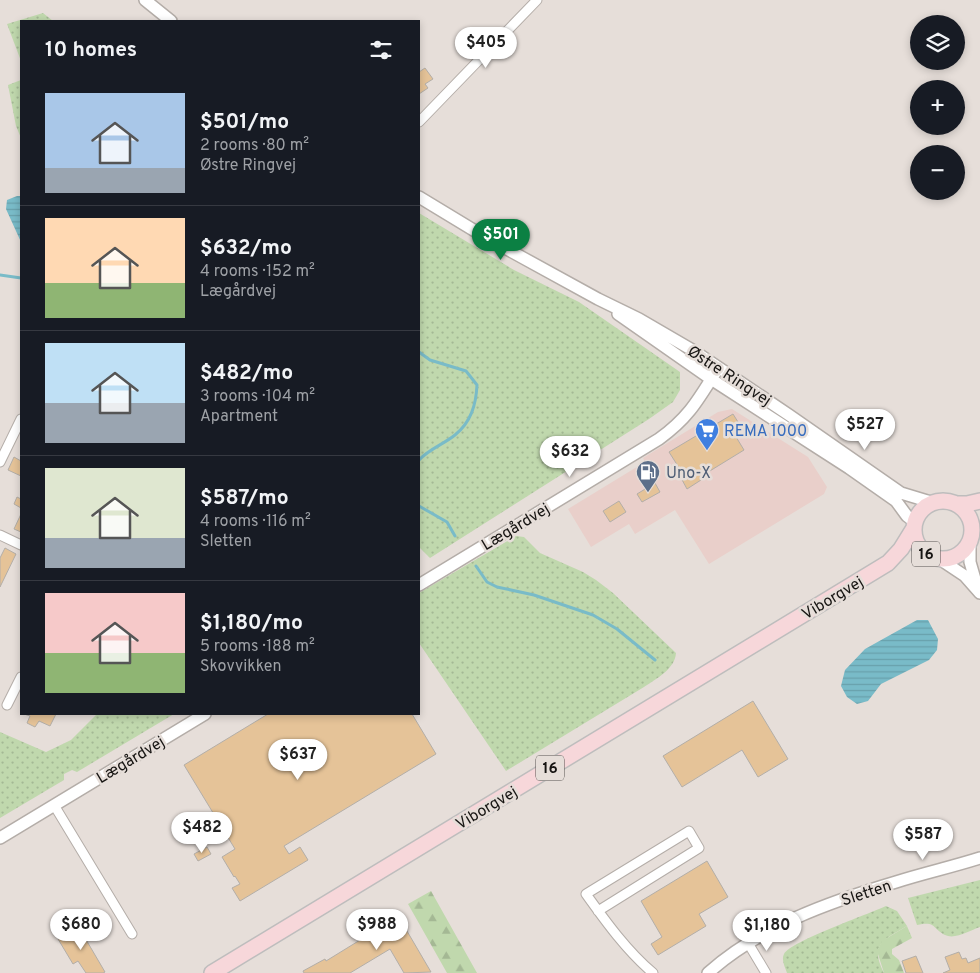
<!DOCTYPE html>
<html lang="en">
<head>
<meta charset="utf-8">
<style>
	:root { --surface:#171b24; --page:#242831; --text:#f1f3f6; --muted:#9ea1a6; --line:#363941; --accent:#0b8043 }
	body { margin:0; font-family:Overpass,sans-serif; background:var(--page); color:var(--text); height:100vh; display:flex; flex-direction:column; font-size:19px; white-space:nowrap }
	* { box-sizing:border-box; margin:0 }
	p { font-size:16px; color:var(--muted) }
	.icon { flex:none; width:28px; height:28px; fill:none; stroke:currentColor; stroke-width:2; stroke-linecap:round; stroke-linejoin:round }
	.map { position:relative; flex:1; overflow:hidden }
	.sheet { position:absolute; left:20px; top:20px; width:400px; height:695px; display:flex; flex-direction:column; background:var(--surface); border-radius:0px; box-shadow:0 2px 8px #0003 }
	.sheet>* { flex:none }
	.buttons { position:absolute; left:910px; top:15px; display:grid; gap:10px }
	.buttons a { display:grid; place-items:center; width:55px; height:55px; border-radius:50%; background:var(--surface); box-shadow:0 2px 8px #0003; font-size:25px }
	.price { position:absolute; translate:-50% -42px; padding:0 11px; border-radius:18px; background:#fff; color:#222; font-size:16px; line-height:32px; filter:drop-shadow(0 1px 2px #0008) }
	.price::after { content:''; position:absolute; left:50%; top:30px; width:15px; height:11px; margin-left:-8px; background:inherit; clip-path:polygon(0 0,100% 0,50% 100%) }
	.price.on { background:var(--accent); color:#fff }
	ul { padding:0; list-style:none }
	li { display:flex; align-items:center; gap:15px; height:125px; padding:0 25px }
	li+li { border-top:1px solid var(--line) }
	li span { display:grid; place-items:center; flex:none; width:140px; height:100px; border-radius:0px; color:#555 }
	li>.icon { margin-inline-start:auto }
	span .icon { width:60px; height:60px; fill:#fffc; stroke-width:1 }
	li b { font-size:21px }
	h2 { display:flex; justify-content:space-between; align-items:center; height:60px; padding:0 25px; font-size:21px }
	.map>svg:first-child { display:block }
</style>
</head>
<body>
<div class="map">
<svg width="980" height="973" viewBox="0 0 980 973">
	<defs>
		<pattern id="grass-dots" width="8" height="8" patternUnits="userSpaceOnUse" patternTransform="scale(1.25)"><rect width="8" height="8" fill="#c0d8ad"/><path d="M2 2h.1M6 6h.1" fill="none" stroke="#a4b894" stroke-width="1.8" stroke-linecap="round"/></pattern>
		<pattern id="forest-firs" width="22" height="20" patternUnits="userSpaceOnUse" patternTransform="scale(1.25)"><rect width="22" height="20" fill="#c0d8ad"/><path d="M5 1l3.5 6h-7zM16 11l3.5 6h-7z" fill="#a4b894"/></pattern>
		<pattern id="water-rules" width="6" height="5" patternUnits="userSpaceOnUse" patternTransform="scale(1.25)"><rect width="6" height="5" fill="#79bbc8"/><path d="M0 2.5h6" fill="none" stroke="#68a0ab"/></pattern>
	</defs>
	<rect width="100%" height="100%" fill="#e6ded9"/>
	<path fill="#e9cfca" d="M 732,409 L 808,457 L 827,487 L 824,494 L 709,564 L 675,510 L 635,534 L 629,524 L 591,547 L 568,509 L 645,462 L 643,458 L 718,412 Z"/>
	<path fill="url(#grass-dots)" d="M 43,13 L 53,21 L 21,21 L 21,61 L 7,24 Z
		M 21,80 L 21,138 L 16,126 L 8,85 Z
		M 419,213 L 514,270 L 579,302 L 680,372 L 680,390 L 673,402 L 649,419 L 430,558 L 419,547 Z
		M 516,536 L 524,537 L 540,553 L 583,572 L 596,580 L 613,593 L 676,653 C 675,669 656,679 644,687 L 506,771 L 419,643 L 419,593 Z
		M 97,714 L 174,714 L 77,772 L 72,770 L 64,774 L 64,780 L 0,818 L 0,732 L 46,752 L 71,740 Z
		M 980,880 L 980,927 C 971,930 955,940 945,935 C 931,928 937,921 917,925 L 908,898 Z
		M 886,906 L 897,911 L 907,926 C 884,940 869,944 884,973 L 787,973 C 785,967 781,960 784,954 C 791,941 869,914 886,906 Z"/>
	<path fill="url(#forest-firs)" d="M 431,891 L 477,973 L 447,973 L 408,904 Z
		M 907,926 L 912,938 L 892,949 L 892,954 L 899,960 L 904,973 L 884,973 L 877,951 L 882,941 Z"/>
	<path fill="url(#water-rules)" d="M 17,196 L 21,196 L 21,242 L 6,209 L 7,200 Z
		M 917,620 L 928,620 L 938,639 L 937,650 L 929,660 L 881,684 L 868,701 L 857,704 L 847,697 L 841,686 L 845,670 L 865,649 Z"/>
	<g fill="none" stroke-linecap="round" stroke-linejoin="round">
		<path stroke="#79bbc8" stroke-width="3" d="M 0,275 L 21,278
			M 419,352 L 430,360 L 466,371 L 477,385 C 476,405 471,422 455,435 C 444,444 429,449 419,460
			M 419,506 L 447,522 L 455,536
			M 476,566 L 487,582 L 497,587 L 534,595 L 593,615 L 617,629 L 655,660"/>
	</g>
	<path fill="#e5c398" stroke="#b3aea8" d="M 425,68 L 433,79 L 425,84 L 428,88 L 419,94 L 419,72 Z
		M 733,414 L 738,422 L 730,427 L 744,450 L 700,477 L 701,480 L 687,489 L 680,476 L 683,474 L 669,452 Z
		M 14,457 L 21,461 L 21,476 L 8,470 Z
		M 655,483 L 660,492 L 642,502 L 637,494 Z
		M 17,497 L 21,499 L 21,508 L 14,504 Z
		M 619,501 L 626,512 L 610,522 L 603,511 Z
		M 21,514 L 21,532 L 14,529 Z
		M 5,548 L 16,554 L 0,587 L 0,558 Z
		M 753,701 L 788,759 L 758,777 L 742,750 L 682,787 L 663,756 Z
		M 24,714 L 56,714 L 50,726 L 39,721 L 35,727 L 27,723 L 30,716 Z
		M 268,714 L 412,714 L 436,754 L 284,846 L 289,854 L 300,847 L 308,860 L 240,901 L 232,888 L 240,884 L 235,876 L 234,877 L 222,857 L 235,849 L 184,765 Z
		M 207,847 L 211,854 L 198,861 L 194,854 Z
		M 707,861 L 728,897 L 699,914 L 706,926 L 658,955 L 651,944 L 662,937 L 641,901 Z
		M 397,914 L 431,972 L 404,973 L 390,949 L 350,973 L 304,973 L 303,971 L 325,959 L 326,961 L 378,929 L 376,926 Z
		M 78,926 L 105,972 L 103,973 L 86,973 L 78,961 L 73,964 L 58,939 Z
		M 959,952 L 962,959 L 966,958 L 968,963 L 980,958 L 980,973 L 943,973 L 950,970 L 945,957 Z
		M 916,956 L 923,973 L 906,973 L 902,961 Z"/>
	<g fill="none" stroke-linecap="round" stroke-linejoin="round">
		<g stroke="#b4ada8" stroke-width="11">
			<path id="minor" d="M 419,122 L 537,0
				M 0,462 L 21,419
				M 0,535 L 21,545
				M 7,705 L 21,677
				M 54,805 L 132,934
				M 598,911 L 699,848 L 689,831 L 586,894 C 606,922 627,951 653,973
				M 748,943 L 766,973"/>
		</g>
		<g stroke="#b4ada8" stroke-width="14">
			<path id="tertiary" d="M 145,0 L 171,21
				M 419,197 L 485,237 L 598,299 L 639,319 L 694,351 L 789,415 L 901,493 L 934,503
				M 618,314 L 711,379 L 849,468 L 896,501 L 907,516 L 915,522
				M 970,543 L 970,562 L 977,586
				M 941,560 L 965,576 L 980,593
				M 419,585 L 659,439 C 687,419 697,402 715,373
				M 0,838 L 205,714
				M 708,973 C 761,926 829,902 896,882 C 924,873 952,867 980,858"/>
		</g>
		<g stroke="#bebdbd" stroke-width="18">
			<path id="primary" d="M914 530a29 29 0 1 1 58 0a29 29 0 1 1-58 0Z
				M 956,504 L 967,504 L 980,501
				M 212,973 L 888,563 L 901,549 L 914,528"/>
		</g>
		<use href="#minor" stroke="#fff" stroke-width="9"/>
		<use href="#tertiary" stroke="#fff" stroke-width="11"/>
		<use href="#primary" stroke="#f7d7da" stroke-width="15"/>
	</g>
	<defs>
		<g id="supermarket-pin" transform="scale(1.25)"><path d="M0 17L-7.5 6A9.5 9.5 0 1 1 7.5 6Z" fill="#3f7fe0" stroke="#e6ded9"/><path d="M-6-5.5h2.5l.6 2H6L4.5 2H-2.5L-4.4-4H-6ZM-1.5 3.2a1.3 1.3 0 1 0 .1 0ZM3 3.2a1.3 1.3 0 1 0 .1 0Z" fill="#fff"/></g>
		<g id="fuel-pin" transform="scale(1.25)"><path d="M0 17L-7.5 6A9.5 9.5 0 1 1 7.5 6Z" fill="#5c6f8a" stroke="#e6ded9"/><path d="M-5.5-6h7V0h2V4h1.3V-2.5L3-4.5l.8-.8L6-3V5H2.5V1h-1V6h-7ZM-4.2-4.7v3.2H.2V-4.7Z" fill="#fff"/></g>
	</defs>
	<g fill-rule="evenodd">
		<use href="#supermarket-pin" x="707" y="430"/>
		<use href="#fuel-pin" x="648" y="472"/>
	</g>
	<g text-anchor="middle" stroke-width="5" stroke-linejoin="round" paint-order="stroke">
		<g fill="#e6ded9" stroke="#55514e" stroke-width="1">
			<rect x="912" y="541.5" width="28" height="25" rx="4"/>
			<rect x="536" y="755.5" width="28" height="25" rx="4"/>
		</g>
		<g font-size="15" font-weight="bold" fill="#171513">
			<text x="926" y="559">16</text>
			<text x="550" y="773">16</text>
		</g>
		<g font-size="16" fill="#171513" stroke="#e6ded9">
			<text transform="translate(730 375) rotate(33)" y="6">Østre Ringvej</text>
			<text transform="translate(515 526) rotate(-31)" y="6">Lægårdvej</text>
			<text transform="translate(832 597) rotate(-31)" y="6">Viborgvej</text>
			<text transform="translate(130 759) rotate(-31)" y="6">Lægårdvej</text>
			<text transform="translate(486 807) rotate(-31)" y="6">Viborgvej</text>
			<text transform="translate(866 892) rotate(-18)" y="6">Sletten</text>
		</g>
		<g font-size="16" fill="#366cbe" stroke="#e6ded9" text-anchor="start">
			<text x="724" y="436">REMA 1000</text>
		</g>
		<g font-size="16" fill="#4e5e75" stroke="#e6ded9" text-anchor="start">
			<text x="666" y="478">Uno-X</text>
		</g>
	</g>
</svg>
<div class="buttons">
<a><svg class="icon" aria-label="layers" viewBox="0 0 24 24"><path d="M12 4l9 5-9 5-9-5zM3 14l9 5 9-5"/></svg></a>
<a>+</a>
<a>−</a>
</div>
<b class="price" style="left:486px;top:69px">$405</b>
<b class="price on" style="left:501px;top:261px">$501</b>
<b class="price" style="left:865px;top:451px">$527</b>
<b class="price" style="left:570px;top:478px">$632</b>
<b class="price" style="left:298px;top:781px">$637</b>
<b class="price" style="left:202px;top:854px">$482</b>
<b class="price" style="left:923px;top:861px">$587</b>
<b class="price" style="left:81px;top:951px">$680</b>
<b class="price" style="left:377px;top:951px">$988</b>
<b class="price" style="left:767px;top:952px">$1,180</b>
<section class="sheet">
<h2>10 homes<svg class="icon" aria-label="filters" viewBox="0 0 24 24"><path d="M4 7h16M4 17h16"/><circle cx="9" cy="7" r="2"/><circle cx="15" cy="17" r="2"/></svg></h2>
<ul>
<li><span style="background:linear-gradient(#a9c7e8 75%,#9aa5b1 0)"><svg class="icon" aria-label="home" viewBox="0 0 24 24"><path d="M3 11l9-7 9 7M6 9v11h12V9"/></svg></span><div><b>$501/mo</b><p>2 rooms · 80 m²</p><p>Østre Ringvej</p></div></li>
<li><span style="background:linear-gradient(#ffd9b3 65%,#8fb573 0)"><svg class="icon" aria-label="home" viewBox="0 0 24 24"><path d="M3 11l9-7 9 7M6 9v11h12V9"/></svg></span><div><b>$632/mo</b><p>4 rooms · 152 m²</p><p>Lægårdvej</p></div></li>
<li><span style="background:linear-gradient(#bfe0f5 60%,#9aa5b1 0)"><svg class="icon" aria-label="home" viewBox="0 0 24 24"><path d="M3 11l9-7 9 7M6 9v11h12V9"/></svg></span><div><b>$482/mo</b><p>3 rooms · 104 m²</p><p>Apartment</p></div></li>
<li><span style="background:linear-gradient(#dfe7d0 70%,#9aa5b1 0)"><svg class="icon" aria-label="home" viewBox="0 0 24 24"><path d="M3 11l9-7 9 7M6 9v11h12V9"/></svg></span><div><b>$587/mo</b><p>4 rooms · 116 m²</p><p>Sletten</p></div></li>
<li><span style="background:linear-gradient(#f6c9c9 60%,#8fb573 0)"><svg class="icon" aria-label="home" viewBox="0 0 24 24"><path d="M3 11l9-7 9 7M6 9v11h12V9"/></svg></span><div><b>$1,180/mo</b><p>5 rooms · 188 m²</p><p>Skovvikken</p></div></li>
</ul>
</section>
</div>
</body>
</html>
